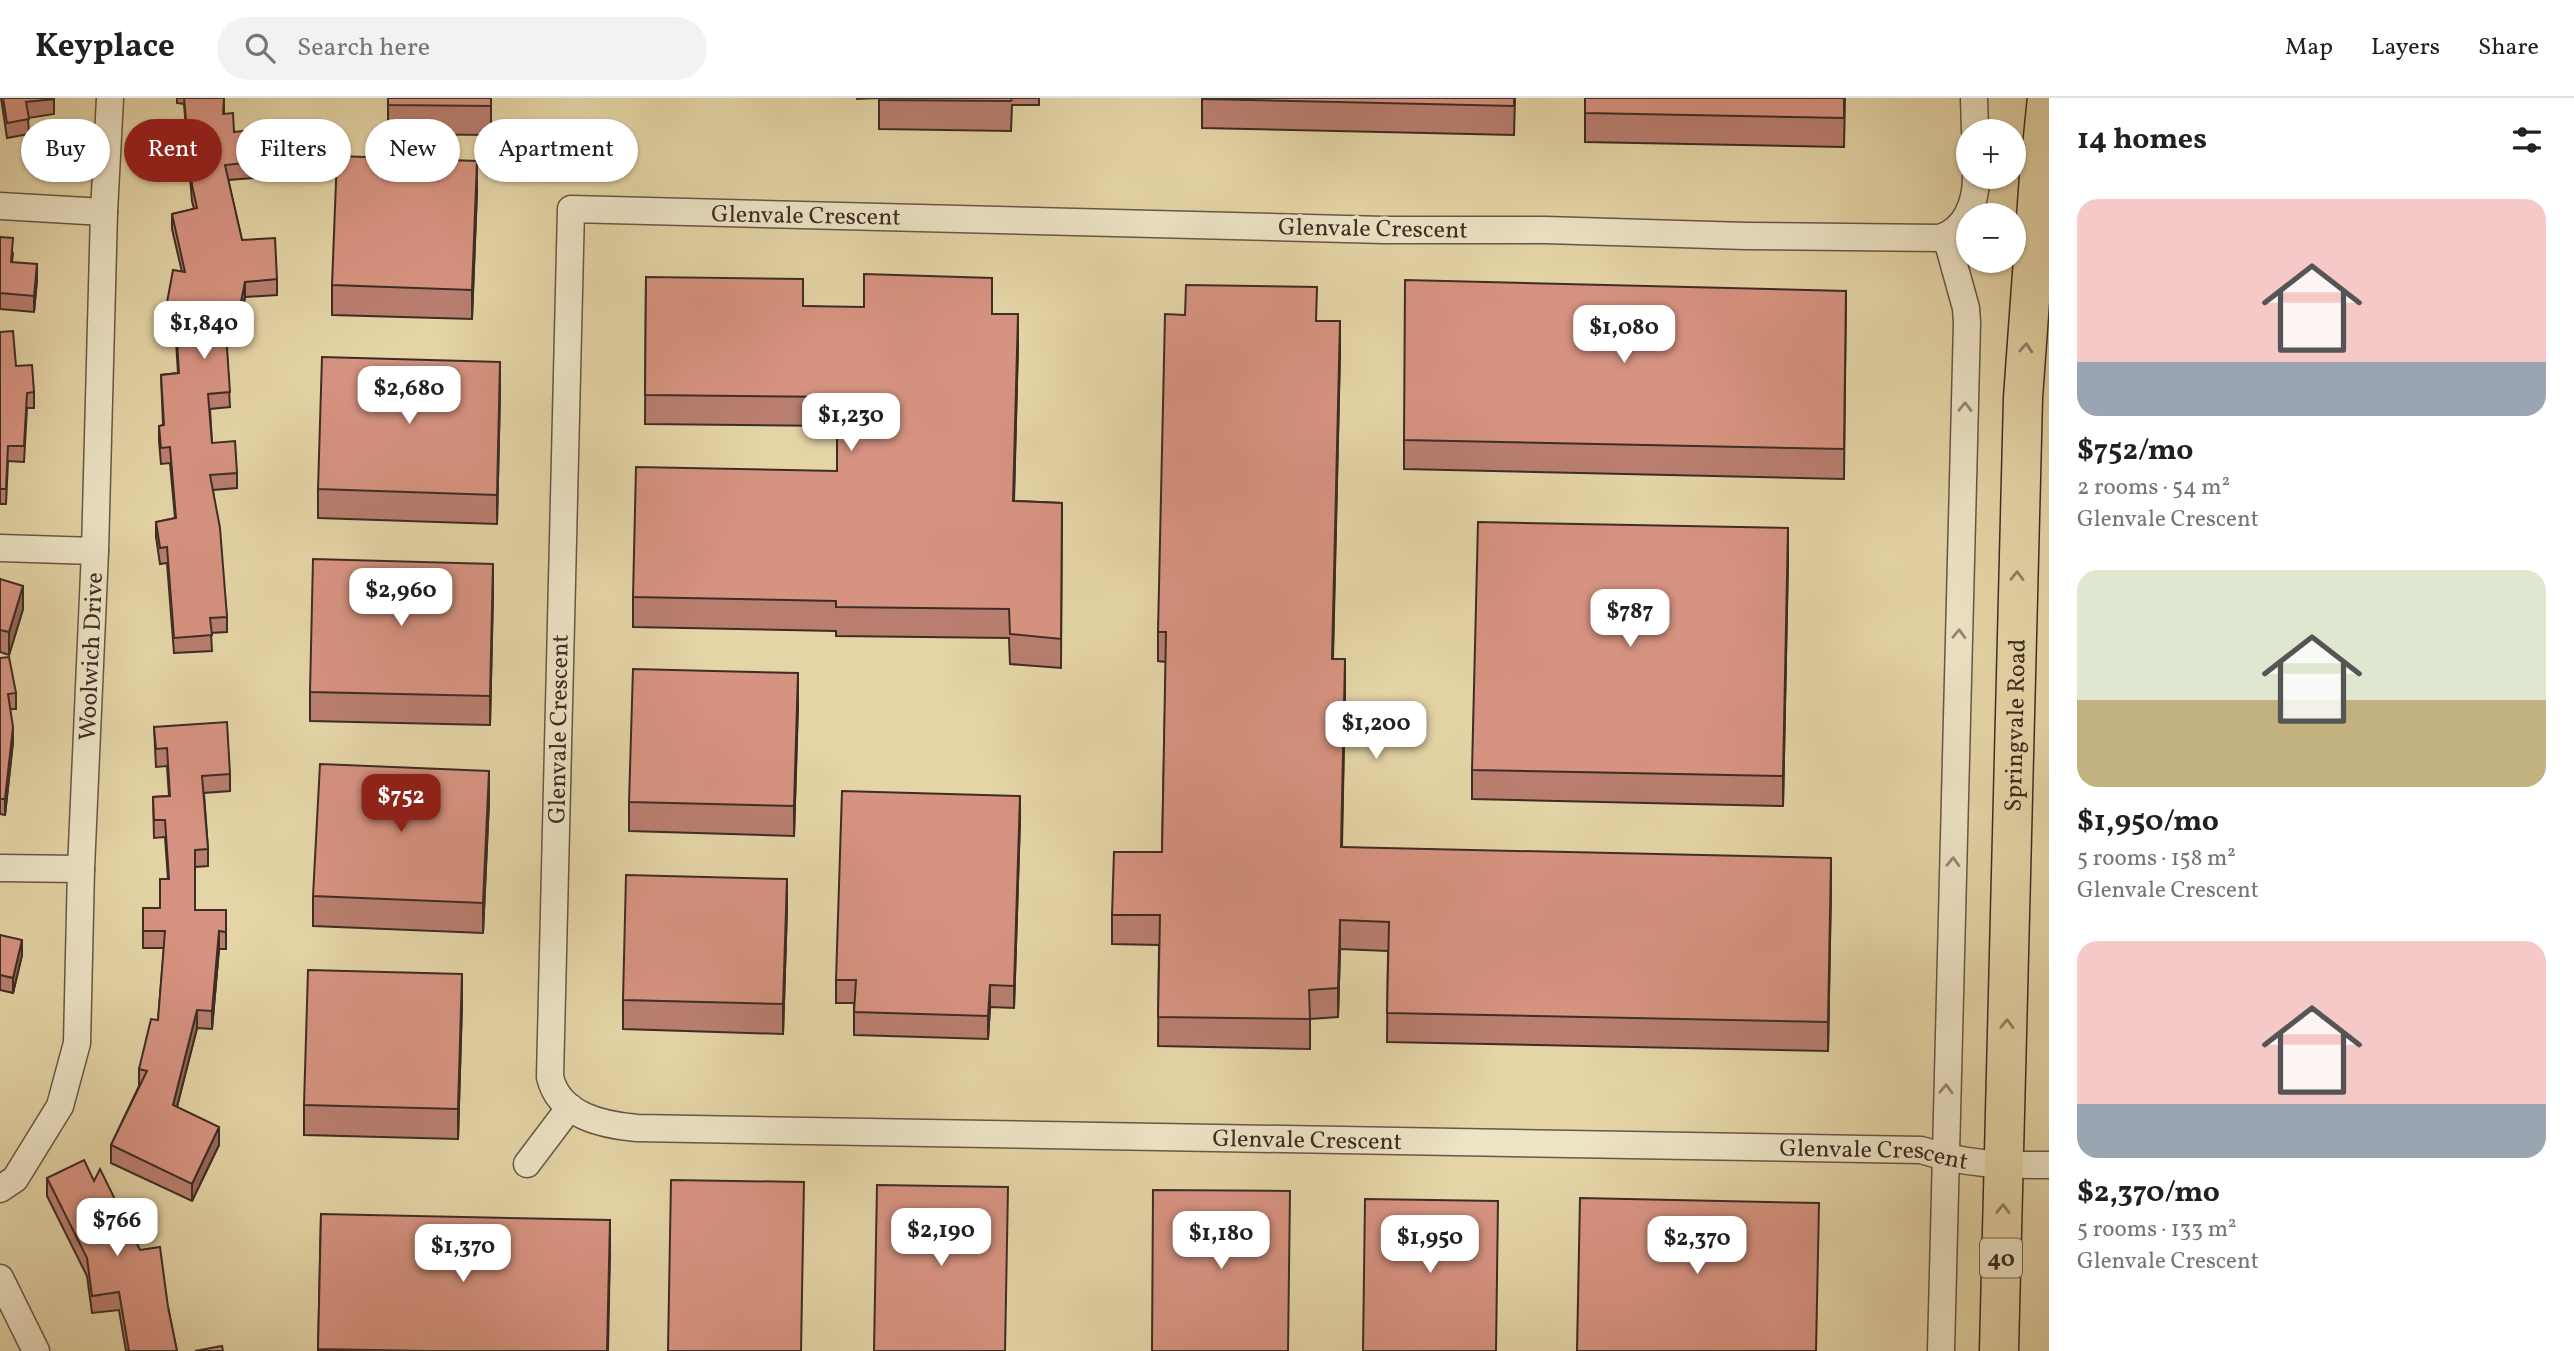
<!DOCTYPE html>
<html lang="en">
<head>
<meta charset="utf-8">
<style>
	:root { --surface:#fff; --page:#f2f2f2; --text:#202124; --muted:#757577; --line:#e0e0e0; --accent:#8f2418 }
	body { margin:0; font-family:Vollkorn,serif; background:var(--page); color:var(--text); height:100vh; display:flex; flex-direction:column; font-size:26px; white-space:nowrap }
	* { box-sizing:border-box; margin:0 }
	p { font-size:23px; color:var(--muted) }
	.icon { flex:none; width:38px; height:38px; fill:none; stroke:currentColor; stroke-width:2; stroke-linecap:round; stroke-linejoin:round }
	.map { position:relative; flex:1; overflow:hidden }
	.side { display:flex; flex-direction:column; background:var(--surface); width:525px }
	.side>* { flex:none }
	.top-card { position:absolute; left:21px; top:21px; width:665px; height:63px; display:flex; gap:14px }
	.buttons { position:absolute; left:1956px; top:21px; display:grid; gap:14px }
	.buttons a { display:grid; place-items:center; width:70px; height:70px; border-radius:50%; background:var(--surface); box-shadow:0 2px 5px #0004; font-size:35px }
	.price { position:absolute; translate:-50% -60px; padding:0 16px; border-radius:14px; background:#fff; color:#222; font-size:23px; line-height:46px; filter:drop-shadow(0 2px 4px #0008) }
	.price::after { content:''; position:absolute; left:50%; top:42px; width:21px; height:16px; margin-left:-10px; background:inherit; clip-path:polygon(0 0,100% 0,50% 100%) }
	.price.current { background:var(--accent); color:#fff }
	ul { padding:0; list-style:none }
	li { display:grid; align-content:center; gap:14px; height:371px; padding:0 28px }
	li span { display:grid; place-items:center; height:217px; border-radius:21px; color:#555 }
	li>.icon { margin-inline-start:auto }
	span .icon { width:126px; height:126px; fill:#fffc; stroke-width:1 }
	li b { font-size:30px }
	h2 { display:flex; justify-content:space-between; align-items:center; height:84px; padding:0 28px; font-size:30px }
	.pill { padding:0 24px; border-radius:32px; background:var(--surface); box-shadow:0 2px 5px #0004; font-size:24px; line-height:63px }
	.pill.current { background:var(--accent); color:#fff }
	header { display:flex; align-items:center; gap:42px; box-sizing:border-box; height:98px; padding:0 35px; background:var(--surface); border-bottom:2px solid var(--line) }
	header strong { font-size:33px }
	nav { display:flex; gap:38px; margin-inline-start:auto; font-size:24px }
	.search { width:490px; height:63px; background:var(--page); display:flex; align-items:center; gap:18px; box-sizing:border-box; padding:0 24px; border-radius:38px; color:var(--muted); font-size:26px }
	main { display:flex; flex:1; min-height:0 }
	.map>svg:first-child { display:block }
</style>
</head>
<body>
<header>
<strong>Keyplace</strong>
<div class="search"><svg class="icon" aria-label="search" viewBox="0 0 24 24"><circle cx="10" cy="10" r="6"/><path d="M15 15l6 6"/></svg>Search here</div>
<nav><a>Map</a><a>Layers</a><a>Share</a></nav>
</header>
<main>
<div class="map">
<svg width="2049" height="1253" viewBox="0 0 2049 1253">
	<rect width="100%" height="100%" fill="#e4d4a6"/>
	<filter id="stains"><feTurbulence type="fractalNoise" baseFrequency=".00286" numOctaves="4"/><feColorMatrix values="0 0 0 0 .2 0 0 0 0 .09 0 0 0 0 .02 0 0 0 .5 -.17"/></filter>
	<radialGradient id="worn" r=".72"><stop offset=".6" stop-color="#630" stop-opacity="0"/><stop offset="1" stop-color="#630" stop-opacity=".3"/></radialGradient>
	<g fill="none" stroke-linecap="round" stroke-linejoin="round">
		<g stroke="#675745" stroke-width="29">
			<g id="street">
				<path d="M 1974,0 L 1975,33"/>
				<path id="s1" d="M 1976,79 C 1976,104 1966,133 1939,140 L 1746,138 L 1545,132 L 1384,132 L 571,111 L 550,979 C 559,1018 603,1027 637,1030 L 1921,1052 C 1968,1067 2000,1067 2049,1067"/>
				<path d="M 0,108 L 104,114"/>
				<path d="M 0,450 L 95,453"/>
				<path d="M 0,770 L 81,771"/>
				<path d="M 527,1066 L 570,1009"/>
				<path id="s2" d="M 0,1091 L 15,1081 L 60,1008 L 77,945 L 81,771 L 95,453 L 104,114 L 110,0"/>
				<path d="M 0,1180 L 36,1253"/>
				<path d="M 1941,1253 L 1967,225 L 1966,210 L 1946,138"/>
			</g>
		</g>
		<g stroke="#3d2d25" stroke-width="41">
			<g id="highway">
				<path id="s3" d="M 1999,1253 L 2023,300 L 2039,78 L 2047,0"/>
			</g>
		</g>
		<use href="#street" stroke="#ede3c5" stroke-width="26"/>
		<use href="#highway" stroke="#e4d4a6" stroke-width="38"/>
	</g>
	<path fill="#b97e6f" stroke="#3d2d25" stroke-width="2" d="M 1,0 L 54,0 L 54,16 L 28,20 L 29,36 L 7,40 Z
		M 177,0 L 224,0 L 224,16 L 253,64 L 253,80 L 228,82 L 242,142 L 277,181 L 277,197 L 245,199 L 237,239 L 226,237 L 230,309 L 210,311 L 212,345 L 237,375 L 237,390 L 213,392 L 227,519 L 227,534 L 211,535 L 212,553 L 174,555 L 167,465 L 160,466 L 156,439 L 156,424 L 175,420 L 170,365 L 161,366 L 159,343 L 159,328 L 163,327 L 161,277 L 178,275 L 175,227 L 166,226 L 166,210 L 182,174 L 172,131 L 172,116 L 194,111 L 192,103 L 184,6 L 177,5 Z
		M 388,0 L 491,0 L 491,37 L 388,36 Z
		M 857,0 L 1039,0 L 1039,7 L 1012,7 L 1011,33 L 879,31 L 879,0 L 857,1 Z
		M 1202,0 L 1515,0 L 1514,37 L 1202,30 Z
		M 1585,0 L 1845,0 L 1844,49 L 1585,44 Z
		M 477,92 L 472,221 L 332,217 L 332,187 Z
		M 0,139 L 13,155 L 12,164 L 37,182 L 34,214 L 0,211 Z
		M 646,179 L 803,208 L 992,216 L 1018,245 L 1014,403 L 1062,405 L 1061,570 L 1010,566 L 1009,540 L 836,538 L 836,533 L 633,529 L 633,499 L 837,373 L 837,328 L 645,326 Z
		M 1846,193 L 1844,381 L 1404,371 L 1404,342 Z
		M 1185,217 L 1316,223 L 1340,253 L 1333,561 L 1345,590 L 1342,749 L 1831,789 L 1828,953 L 1387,944 L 1388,853 L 1340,851 L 1338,919 L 1310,921 L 1310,951 L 1158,948 L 1159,847 L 1112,846 L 1112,817 L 1162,754 L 1166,564 L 1158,563 L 1158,534 Z
		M 0,234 L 16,268 L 34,294 L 34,310 L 27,310 L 24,364 L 8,363 L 6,406 L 0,406 Z
		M 500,294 L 497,426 L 318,420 L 318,391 Z
		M 1788,460 L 1783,708 L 1472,701 L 1472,672 Z
		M 0,481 L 23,511 L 9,557 L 0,554 Z
		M 493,495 L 490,627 L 310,623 L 310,594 Z
		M 0,560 L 16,595 L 16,611 L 10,611 L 13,644 L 5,717 L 0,716 Z
		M 798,605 L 794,738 L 629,733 L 629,704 Z
		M 154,629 L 230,676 L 230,693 L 204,695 L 208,751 L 208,768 L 195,769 L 195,812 L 226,812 L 226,851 L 219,851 L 212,931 L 197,930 L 177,1009 L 219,1047 L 192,1103 L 111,1065 L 111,1047 L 139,988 L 139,971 L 158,922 L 164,850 L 143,850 L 143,810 L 160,810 L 168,781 L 165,739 L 154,740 L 153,699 L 169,698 L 167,668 L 156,669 Z
		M 489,703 L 483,835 L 313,828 L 313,798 Z
		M 1020,721 L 1014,910 L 990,909 L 988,941 L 854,937 L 854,905 L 836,905 L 836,882 Z
		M 787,810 L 783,936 L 623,931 L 623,902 Z
		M 0,837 L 22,857 L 13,895 L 0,892 Z
		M 462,905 L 458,1041 L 304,1037 L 304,1007 Z
		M 47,1080 L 94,1083 L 168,1209 L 177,1253 L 126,1253 L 119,1212 L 92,1215 L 87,1178 L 47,1098 Z
		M 321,1116 L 610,1152 L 608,1253 L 318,1253 Z"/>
	<path fill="#96675a" stroke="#3d2d25" stroke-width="2" d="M 477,63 L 477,92 L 472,221 L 472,192 Z
		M 37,166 L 37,182 L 34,214 L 34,198 Z
		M 245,184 L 245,199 L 237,239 L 237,224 Z
		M 1018,216 L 1018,245 L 1013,432 L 1013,403 Z
		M 1340,223 L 1340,253 L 1332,590 L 1332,561 Z
		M 500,264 L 500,294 L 497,426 L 497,397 Z
		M 1788,430 L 1788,460 L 1783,708 L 1783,678 Z
		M 493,466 L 493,495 L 490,627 L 490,598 Z
		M 23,488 L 23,511 L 9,557 L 9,534 Z
		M 1345,561 L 1345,590 L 1341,779 L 1341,749 Z
		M 798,575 L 798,605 L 794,738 L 794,708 Z
		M 13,629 L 13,644 L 5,717 L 5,701 Z
		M 489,673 L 489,703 L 483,835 L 483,805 Z
		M 1020,698 L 1020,721 L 1014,910 L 1014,888 Z
		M 1831,760 L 1831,789 L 1828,953 L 1828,924 Z
		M 787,781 L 787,810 L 783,936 L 783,906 Z
		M 1340,822 L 1340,851 L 1338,919 L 1338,890 Z
		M 219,833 L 219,851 L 212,931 L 212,913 Z
		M 22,842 L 22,857 L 13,895 L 13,880 Z
		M 462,876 L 462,905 L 458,1041 L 458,1011 Z
		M 990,887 L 990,909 L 988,941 L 988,918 Z
		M 197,912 L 197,930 L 173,1024 L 173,1007 Z
		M 219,1029 L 219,1047 L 192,1103 L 192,1086 Z
		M 610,1122 L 610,1152 L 607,1253 Z"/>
	<path fill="#d79381" stroke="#3d2d25" stroke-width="2" d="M 3,0 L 54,0 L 54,1 L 26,4 L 29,21 L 7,25 Z
		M 184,0 L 224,0 L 223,16 L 233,15 L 234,34 L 250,32 L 253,64 L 225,67 L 242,142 L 275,140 L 277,181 L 245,184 L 237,224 L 225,221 L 230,294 L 208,296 L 212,345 L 235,343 L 237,375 L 210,377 L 220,430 L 227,519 L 210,520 L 212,537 L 174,540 L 167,449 L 160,450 L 156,424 L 176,420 L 170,349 L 161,350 L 159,328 L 164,327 L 161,277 L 179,275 L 175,212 L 166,210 L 173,172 L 185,174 L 172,116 L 197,110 L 192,87 Z
		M 388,0 L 491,0 L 491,8 L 388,7 Z
		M 879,0 L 1012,0 L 1011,3 L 879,2 Z
		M 1202,0 L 1514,0 L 1514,8 L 1202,1 Z
		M 1585,0 L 1844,0 L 1844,20 L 1585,15 Z
		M 337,58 L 477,63 L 472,192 L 332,187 Z
		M 0,139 L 13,140 L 11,164 L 37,166 L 34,198 L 0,195 Z
		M 864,176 L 992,180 L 992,216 L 1018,216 L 1013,403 L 1062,405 L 1061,541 L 1010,536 L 1009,511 L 836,509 L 836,503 L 633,499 L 636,369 L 837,373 L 837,299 L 645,297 L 646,179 L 803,181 L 803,208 L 864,209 Z
		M 1405,182 L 1846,193 L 1844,351 L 1404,342 Z
		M 1186,187 L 1317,189 L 1316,223 L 1340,223 L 1332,561 L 1345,561 L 1341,749 L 1831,760 L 1828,924 L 1387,915 L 1389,824 L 1340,822 L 1338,890 L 1309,892 L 1310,921 L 1158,919 L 1160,817 L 1112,817 L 1114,754 L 1162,754 L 1166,534 L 1158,534 L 1165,216 L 1185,217 Z
		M 13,233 L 16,268 L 32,267 L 34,294 L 27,295 L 24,348 L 8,348 L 6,391 L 0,391 L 0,234 Z
		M 322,259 L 500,264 L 497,397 L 318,391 Z
		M 1478,424 L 1788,430 L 1783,678 L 1472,672 Z
		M 313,461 L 493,466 L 490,598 L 310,594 Z
		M 0,481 L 23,488 L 9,534 L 0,532 Z
		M 9,559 L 16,595 L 8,596 L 13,629 L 5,701 L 0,701 L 0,560 Z
		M 633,571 L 798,575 L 794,708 L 629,704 Z
		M 227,624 L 230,676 L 202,678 L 208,751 L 195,752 L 195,812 L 226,812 L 226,834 L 219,833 L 212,913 L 197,912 L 173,1007 L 219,1029 L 192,1086 L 111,1047 L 147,973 L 139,971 L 151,921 L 158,922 L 165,833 L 143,833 L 143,810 L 160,810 L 160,781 L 169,781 L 165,722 L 154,722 L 153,699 L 170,698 L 167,650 L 156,651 L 154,629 Z
		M 320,666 L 489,673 L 483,805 L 313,798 Z
		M 842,693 L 1020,698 L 1014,888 L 990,887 L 988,918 L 854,914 L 856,882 L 836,882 Z
		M 626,777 L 787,781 L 783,906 L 623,902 Z
		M 0,837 L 22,842 L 13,880 L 0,877 Z
		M 308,872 L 462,876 L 458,1011 L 304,1007 Z
		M 84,1062 L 94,1083 L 100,1071 L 140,1152 L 160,1149 L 168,1209 L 177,1253 L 129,1253 L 119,1194 L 92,1198 L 87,1160 L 47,1080 Z
		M 671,1082 L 804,1084 L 801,1253 L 668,1253 Z
		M 877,1087 L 1008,1089 L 1005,1253 L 874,1253 Z
		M 1153,1092 L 1290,1093 L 1288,1253 L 1152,1253 Z
		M 1580,1100 L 1819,1105 L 1816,1253 L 1577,1253 Z
		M 1365,1101 L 1498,1103 L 1496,1253 L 1363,1253 Z
		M 321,1116 L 610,1122 L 607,1253 L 429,1253 L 318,1251 Z
		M 222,1248 L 223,1253 L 195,1253 Z"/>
	<defs><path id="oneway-chevron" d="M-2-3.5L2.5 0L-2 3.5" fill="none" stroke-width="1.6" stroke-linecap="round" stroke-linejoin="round" transform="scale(1.75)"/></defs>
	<g stroke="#908066">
		<use href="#oneway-chevron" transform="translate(2026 250) rotate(-86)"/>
		<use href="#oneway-chevron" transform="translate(2017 478) rotate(-89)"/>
		<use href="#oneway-chevron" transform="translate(2007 926) rotate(-89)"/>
		<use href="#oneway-chevron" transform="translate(2003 1111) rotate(-89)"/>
	</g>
	<g stroke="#958875">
		<use href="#oneway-chevron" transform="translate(1965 309) rotate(-89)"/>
		<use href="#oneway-chevron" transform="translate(1959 536) rotate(-88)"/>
		<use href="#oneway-chevron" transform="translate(1953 764) rotate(-88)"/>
		<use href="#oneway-chevron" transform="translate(1946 991) rotate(-88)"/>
	</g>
	<g text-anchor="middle" stroke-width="7" stroke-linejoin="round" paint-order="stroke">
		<rect fill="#ede3c5" stroke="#726455" stroke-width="2" x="1980" y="1140.5" width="42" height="39" rx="5"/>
		<g font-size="23" font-weight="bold" fill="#3d2d25">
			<text x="2001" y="1168">40</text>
		</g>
		<g font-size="24" fill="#3d2d25" stroke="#ede3c5">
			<text transform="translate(806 117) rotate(1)" y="8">Glenvale Crescent</text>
			<text transform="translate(1373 130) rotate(1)" y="8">Glenvale Crescent</text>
			<text dy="8" stroke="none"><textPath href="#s2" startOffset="556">Woolwich Drive</textPath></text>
			<text dy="8" stroke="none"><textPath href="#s3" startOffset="626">Springvale Road</textPath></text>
			<text transform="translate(558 631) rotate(-89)" y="8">Glenvale Crescent</text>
			<text dy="8" stroke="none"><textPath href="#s1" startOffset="3092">Glenvale Crescent</textPath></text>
			<text dy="8" stroke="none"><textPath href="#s1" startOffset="3659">Glenvale Crescent</textPath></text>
		</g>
	</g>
	<rect width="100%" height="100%" filter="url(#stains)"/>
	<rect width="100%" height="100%" fill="url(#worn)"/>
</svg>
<div class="buttons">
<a>+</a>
<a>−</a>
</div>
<b class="price" style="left:204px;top:263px">$1,840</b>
<b class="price" style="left:1624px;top:267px">$1,080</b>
<b class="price" style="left:409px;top:328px">$2,680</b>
<b class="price" style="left:851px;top:355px">$1,230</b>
<b class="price" style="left:401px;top:530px">$2,960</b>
<b class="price" style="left:1630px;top:551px">$787</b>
<b class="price" style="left:1376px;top:663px">$1,200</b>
<b class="price current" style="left:401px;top:736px">$752</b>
<b class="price" style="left:117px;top:1160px">$766</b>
<b class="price" style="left:941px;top:1170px">$2,190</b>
<b class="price" style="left:1221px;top:1173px">$1,180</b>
<b class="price" style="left:1430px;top:1177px">$1,950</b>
<b class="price" style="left:1697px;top:1178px">$2,370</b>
<b class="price" style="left:463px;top:1186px">$1,370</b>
<div class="top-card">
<a class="pill">Buy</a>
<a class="pill current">Rent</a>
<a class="pill">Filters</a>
<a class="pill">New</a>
<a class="pill">Apartment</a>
</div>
</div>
<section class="side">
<h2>14 homes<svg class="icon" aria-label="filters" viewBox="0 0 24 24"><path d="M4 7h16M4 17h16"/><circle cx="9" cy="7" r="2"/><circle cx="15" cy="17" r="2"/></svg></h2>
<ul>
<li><span style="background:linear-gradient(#f6c9c9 75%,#9aa5b1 0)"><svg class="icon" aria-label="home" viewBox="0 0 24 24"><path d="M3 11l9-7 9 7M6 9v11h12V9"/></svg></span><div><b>$752/mo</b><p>2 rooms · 54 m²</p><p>Glenvale Crescent</p></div></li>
<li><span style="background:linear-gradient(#dfe7d0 60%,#c2b280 0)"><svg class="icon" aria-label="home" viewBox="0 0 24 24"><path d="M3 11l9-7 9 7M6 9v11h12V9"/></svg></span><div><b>$1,950/mo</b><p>5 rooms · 158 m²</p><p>Glenvale Crescent</p></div></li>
<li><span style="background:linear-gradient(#f6c9c9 75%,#9aa5b1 0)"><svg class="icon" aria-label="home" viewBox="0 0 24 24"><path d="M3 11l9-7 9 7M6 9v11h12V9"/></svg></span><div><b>$2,370/mo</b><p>5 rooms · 133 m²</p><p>Glenvale Crescent</p></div></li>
</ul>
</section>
</main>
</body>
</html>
